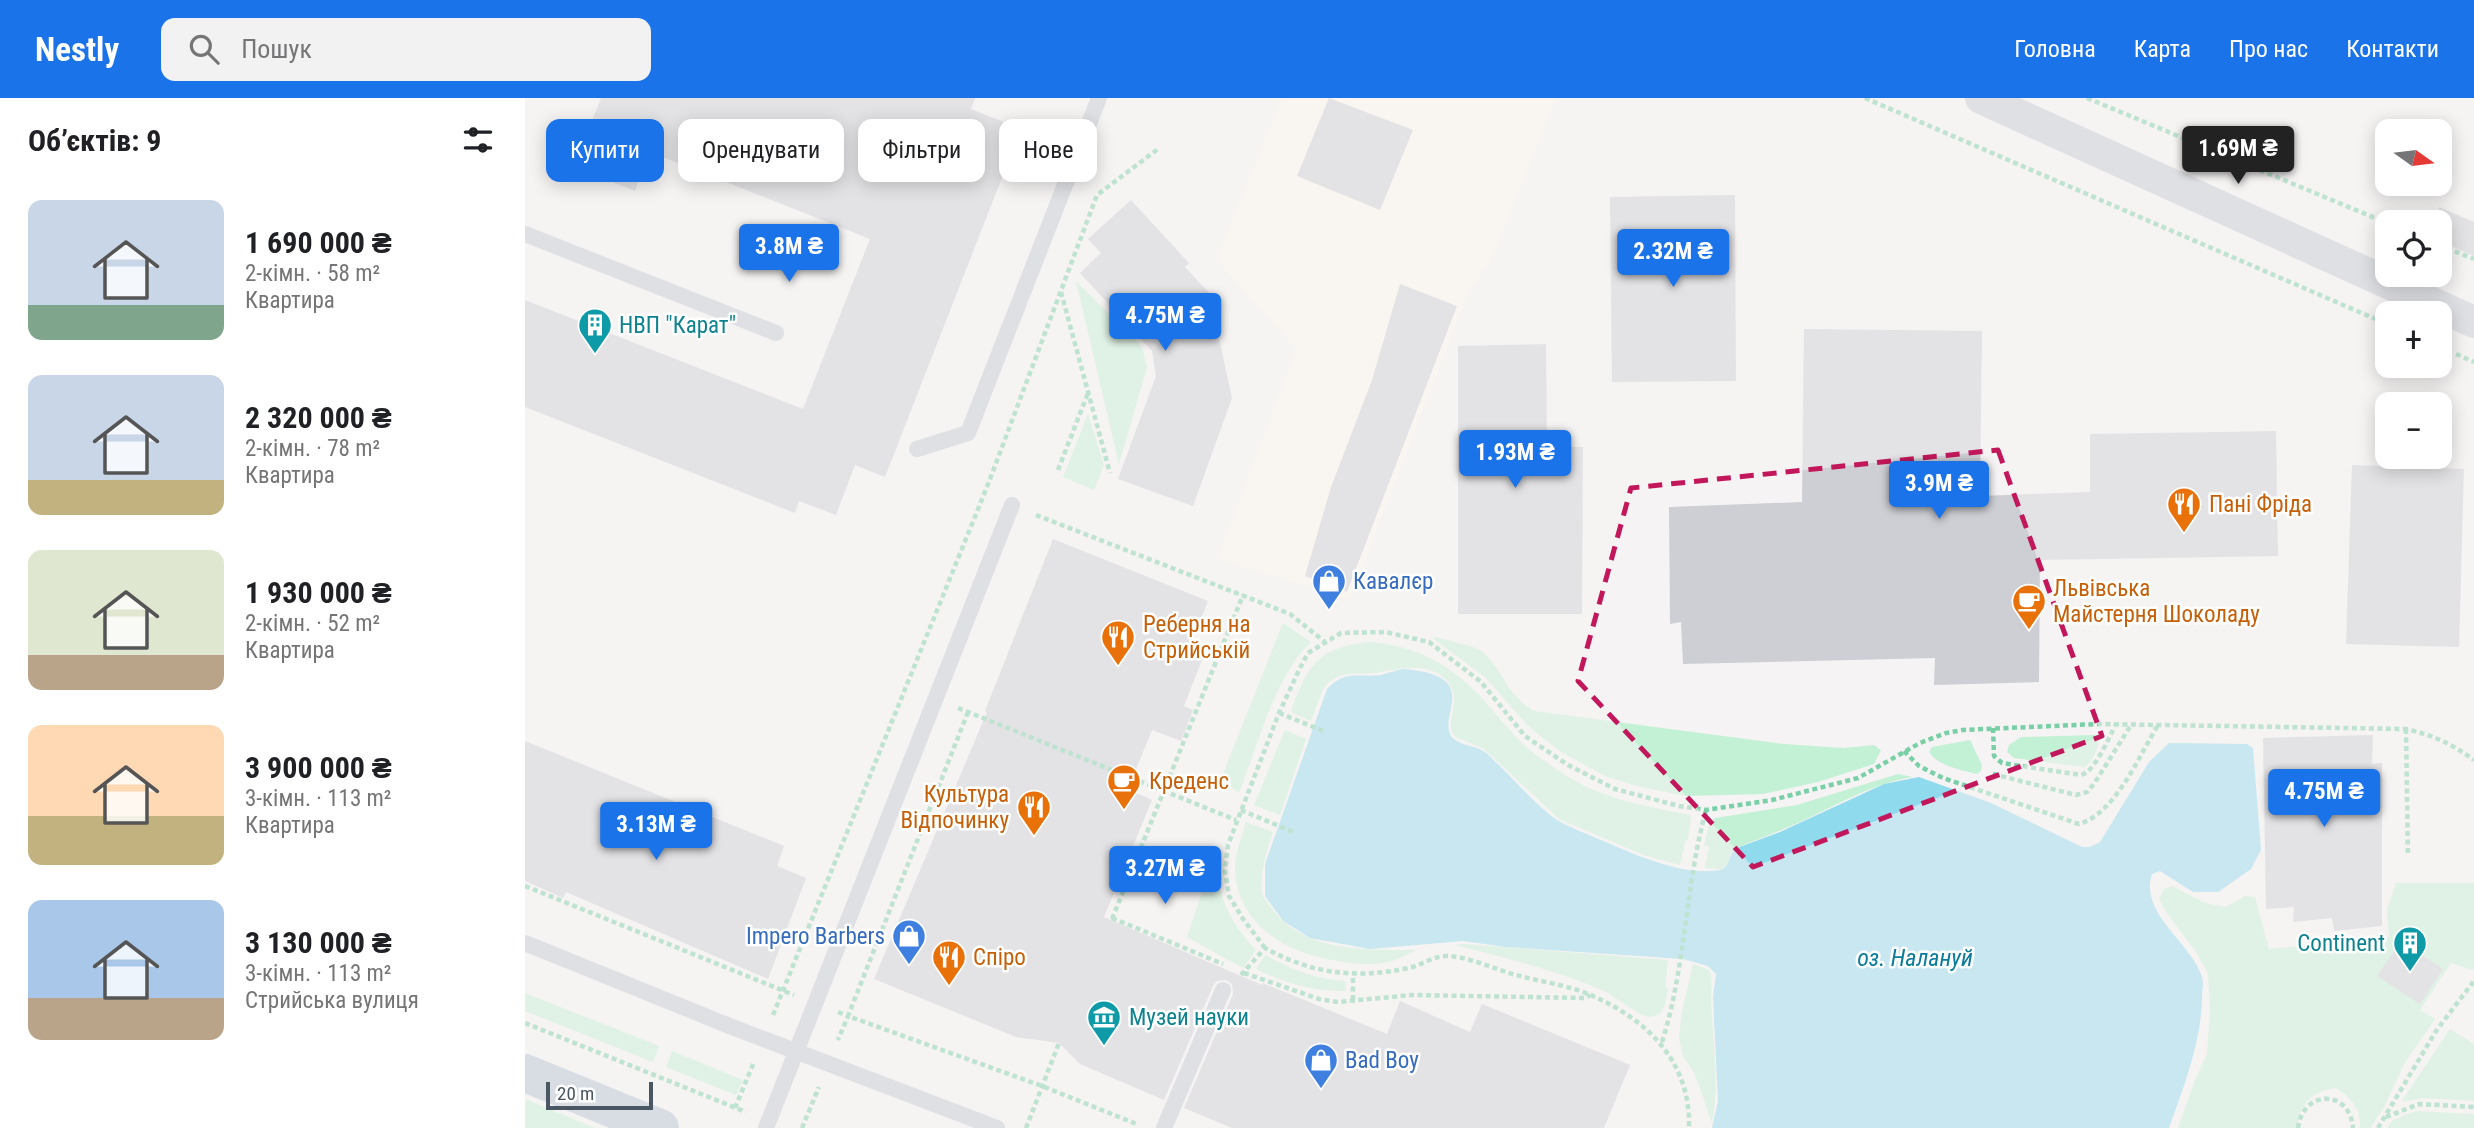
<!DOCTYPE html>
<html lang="uk">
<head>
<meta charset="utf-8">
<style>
	:root { --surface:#fff; --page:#f2f2f2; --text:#202124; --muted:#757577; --accent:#1a73e8 }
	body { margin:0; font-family:"Roboto Condensed",sans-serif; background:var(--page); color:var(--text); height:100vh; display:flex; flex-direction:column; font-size:26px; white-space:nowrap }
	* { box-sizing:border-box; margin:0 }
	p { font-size:23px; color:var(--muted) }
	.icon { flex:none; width:38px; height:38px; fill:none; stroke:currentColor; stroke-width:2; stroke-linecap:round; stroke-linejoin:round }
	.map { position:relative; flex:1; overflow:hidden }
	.side { display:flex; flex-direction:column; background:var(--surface); width:525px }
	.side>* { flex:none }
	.banner { position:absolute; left:21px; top:21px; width:665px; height:63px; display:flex; gap:14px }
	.needle { width:46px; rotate:104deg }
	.controls { position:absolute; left:1850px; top:21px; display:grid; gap:14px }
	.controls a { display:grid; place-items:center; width:77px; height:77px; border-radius:14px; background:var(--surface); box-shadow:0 4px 18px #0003; font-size:35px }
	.scale { position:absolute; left:21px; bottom:18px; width:107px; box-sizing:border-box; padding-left:7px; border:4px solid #4a5661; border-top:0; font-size:19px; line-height:24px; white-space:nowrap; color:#4a5661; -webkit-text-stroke:5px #fff; paint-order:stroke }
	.price { position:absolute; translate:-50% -60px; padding:0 16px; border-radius:7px; background:var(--accent); color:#fff; font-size:23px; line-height:46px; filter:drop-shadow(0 2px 4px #0008) }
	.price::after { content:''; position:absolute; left:50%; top:42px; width:21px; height:16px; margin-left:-10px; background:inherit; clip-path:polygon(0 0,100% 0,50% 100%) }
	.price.on { background:#222; color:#fff }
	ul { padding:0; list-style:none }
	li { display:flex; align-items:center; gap:21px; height:175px; padding:0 28px }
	li span { display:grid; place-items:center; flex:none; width:196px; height:140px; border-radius:14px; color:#555 }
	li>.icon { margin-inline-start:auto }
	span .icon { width:84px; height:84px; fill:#fffc; stroke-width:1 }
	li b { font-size:30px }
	h2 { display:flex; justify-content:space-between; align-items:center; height:84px; padding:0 28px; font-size:30px }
	.chip { padding:0 24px; border-radius:14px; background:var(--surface); box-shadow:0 4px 18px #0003; font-size:24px; line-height:63px }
	.chip.on { background:var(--accent); color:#fff }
	header { display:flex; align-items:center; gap:42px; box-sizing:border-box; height:98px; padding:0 35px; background:var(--accent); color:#fff }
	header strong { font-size:33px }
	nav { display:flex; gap:38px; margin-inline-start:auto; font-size:24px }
	.search { width:490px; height:63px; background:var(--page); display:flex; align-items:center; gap:18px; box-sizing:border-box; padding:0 24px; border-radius:14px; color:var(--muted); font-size:26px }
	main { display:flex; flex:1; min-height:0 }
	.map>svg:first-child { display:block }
</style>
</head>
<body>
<header>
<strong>Nestly</strong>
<div class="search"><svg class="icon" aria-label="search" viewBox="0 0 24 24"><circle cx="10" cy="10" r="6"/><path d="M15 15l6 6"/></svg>Пошук</div>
<nav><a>Головна</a><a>Карта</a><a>Про нас</a><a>Контакти</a></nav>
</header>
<main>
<section class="side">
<h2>Об’єктів: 9<svg class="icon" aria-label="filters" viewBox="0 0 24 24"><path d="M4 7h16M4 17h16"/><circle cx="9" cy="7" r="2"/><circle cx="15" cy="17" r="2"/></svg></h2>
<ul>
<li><span style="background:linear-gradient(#c9d6e8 75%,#7fa58c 0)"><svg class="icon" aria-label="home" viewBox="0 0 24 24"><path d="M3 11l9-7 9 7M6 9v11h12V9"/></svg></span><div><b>1 690 000 ₴</b><p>2-кімн. · 58 m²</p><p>Квартира</p></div></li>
<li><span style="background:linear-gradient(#c9d6e8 75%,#c2b280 0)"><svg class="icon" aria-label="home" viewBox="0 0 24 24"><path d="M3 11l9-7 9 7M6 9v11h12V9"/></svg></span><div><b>2 320 000 ₴</b><p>2-кімн. · 78 m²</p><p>Квартира</p></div></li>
<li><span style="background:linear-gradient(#dfe7d0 75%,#b9a48a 0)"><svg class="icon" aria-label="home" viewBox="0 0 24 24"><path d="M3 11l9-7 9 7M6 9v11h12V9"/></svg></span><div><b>1 930 000 ₴</b><p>2-кімн. · 52 m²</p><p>Квартира</p></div></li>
<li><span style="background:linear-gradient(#ffd9b3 65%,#c2b280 0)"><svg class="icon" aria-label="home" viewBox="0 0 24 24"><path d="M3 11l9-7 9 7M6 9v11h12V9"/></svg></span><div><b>3 900 000 ₴</b><p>3-кімн. · 113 m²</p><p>Квартира</p></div></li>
<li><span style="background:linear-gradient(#a9c7e8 70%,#b9a48a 0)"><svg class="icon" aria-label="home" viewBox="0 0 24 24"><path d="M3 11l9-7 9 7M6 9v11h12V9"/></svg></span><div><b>3 130 000 ₴</b><p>3-кімн. · 113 m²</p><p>Стрийська вулиця</p></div></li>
</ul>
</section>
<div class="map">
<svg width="1949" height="1030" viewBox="0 0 1949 1030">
	<rect width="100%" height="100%" fill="#f5f3f3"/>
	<path fill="#fdf9ef" d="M 757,0 L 1031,0 L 967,161 L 943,195 L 825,502 L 692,461 L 771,251 L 691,162 Z"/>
	<path fill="#c3f1d5" d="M 551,183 L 617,249 L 622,269 L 594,366 Z
		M 563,316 L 579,367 L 569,392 L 538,379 Z
		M 758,525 L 786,544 C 751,575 731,651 714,695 L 696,681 Z
		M 910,539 C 921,542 951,548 958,554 C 979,573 981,597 1009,613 L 1259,646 L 1318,650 L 1349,647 L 1356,652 L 1349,666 L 1293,684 L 1238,696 L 1161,698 L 1116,689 L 1082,679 L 1036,654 L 1003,628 L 961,580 L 914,545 L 908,540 Z
		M 842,544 C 887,546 923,565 954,597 C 970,614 984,633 1001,649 C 1013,659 1027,668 1040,677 C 1077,701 1124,709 1166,717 L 1163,742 L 1160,743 L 1155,767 L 1121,758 L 1034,721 L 958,650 L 930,639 C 917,623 940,604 922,583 C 905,564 878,570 856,574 C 838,578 820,571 804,584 C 795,592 791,612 786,623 L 766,614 C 782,568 791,551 842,544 Z
		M 760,632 L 781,641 L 755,717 L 729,707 Z
		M 1569,637 L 1574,639 C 1574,649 1568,663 1560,669 L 1489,660 L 1482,654 L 1484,647 L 1496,639 Z
		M 1445,642 L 1457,667 L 1456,673 L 1452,676 C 1436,672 1413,668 1404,654 L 1407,649 Z
		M 1373,676 L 1388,679 C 1348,685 1312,707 1275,724 C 1253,734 1231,742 1208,751 L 1202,766 L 1197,771 L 1180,770 L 1184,749 L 1179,747 L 1184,727 L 1190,720 L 1272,707 Z
		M 721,724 L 748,734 C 742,752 733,779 738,798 C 739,802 745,808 747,811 C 779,855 843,852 892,852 C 884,856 875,860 867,863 C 850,868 830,866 813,863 C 767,856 719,832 711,782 C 707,762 716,742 721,724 Z
		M 688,761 C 696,801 702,821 731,852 L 718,870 L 662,839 Z
		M 1871,785 L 1949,785 L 1949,870 L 1947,872 L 1926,865 L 1895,912 L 1910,921 L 1880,964 L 1859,1009 L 1845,1030 L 1835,1030 C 1836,1010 1827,1001 1811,990 C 1786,994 1776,1004 1772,1030 L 1653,1030 L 1670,982 L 1682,956 L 1685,914 L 1683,875 L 1671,854 L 1641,814 L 1634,800 L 1639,791 L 1647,788 L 1680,805 L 1701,809 L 1720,798 L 1730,799 L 1744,851 L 1864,839 L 1862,812 Z
		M 939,846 L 1143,862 L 1140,889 L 1143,891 C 1140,903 1141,918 1125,919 C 1116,920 1090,898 1079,893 C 1033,872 979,860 930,847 Z
		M 740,857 C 766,871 790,881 820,883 L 821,893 C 789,894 760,885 731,871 Z
		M 1168,866 L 1184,872 C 1188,881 1186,889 1186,899 C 1187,942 1195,982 1187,1025 L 1169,974 L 1158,958 L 1154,940 L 1157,913 Z
		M 0,895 L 134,948 L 128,964 L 0,913 Z
		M 1925,931 L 1949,946 L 1949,1003 L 1898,1000 L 1876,1004 Z
		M 147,953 L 218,982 L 211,997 L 141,969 Z
		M 0,1001 L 70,1030 L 0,1030 Z
		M 1891,1013 L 1949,1016 L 1949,1030 L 1862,1030 L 1868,1022 Z"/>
	<path fill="#90daee" d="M 879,571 C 963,578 907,622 929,641 C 937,648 949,647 958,653 C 964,656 969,663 974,667 C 990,683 1014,710 1032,722 C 1044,729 1058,734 1071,740 C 1105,754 1160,781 1198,771 L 1202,767 L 1209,751 L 1255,734 L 1359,686 L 1394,679 L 1466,705 L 1557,749 L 1565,749 L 1575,744 L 1624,664 L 1644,645 L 1722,646 L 1728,650 L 1736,752 L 1726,771 L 1693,794 L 1668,794 L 1635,773 L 1627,776 C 1614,816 1666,844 1677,879 C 1679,885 1677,893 1677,900 C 1676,945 1659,988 1644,1030 L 1187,1030 L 1193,1003 L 1188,899 L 1191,876 L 1183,868 L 1158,861 L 981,849 L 938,843 L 845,851 L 785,840 L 758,823 L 740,798 L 740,766 L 802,591 C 821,571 833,580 856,577 C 864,575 871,572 879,571 Z"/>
	<path fill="#cdcfd5" d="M 76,0 L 450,0 L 446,11 L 496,31 L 360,379 L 330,367 L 311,417 L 274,403 L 270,415 L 0,309 L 0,202 L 278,311 L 345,141 L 125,54 L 110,93 L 49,69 Z
		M 804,0 L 888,32 L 855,112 L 772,78 Z
		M 1210,97 L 1211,283 L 1087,284 L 1085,99 Z
		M 606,102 L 664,165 L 660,169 L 684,195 L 707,300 L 668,408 L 593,381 L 631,278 L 627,253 L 555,175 L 576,155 L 563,141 Z
		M 1914,109 L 1949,124 L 1949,158 L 1914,143 Z
		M 875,186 L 932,208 L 822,494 L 780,478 L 806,389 L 847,282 Z
		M 1279,231 L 1457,233 L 1455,398 L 1565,394 L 1565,336 L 1751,333 L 1753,458 L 1515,462 L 1514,584 L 1409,587 L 1410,560 L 1158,566 L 1156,524 L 1145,526 L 1144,409 L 1277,404 Z
		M 1021,246 L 1022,349 L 1058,349 L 1057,516 L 933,516 L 933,248 Z
		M 1827,367 L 1939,371 L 1934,549 L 1821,546 Z
		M 528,441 L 683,503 L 665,549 L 680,554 L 659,608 L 668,612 L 656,643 L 627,632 L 603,691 L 627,702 L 579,819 L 737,887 L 738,885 L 862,936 L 875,903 L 945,934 L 957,906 L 1105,967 L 1079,1030 L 707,1030 L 659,1010 L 708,896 L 707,886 L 701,882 L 692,883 L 688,888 L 639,1002 L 555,966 L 534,945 L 491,939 L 349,881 L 462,614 L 460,613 Z
		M 1848,637 L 1847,666 L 1857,665 L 1857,828 L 1809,833 L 1807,820 L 1768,824 L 1769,809 L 1741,811 L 1738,640 Z
		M 0,643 L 259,748 L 252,768 L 281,780 L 243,881 L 41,794 L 38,800 L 0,783 Z
		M 1876,843 L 1918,871 L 1895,906 L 1852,878 Z"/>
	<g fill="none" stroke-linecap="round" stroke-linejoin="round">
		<path stroke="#7ad0a6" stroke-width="4.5" stroke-dasharray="5 3.5" stroke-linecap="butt" d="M 1340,0 L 1862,226
			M 1562,0 L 1862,125
			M 1914,147 L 1949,161
			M 536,194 L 585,375
			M 1931,256 L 1949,264
			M 533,372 L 563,295
			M 511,417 L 765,516 L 800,544
			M 433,610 L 711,722
			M 443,614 L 323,918 L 517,988 L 614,1027
			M 754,615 L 801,634
			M 1468,630 L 1469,658 L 1477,665 L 1556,677 C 1570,674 1584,639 1591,626
			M 1881,631 L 1883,758
			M 1379,653 L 1394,668 L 1418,680 L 1554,726 C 1590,716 1614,658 1633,627
			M 1468,676 L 1551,697 L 1562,694 L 1569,686 L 1606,627
			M 716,712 L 768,734
			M 0,788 L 269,897
			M 587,820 L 698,866
			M 587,821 L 718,497
			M 740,850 L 718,821 L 704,798 L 700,772 L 703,747 L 754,615 L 775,570 L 783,555 L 816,535 L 860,534 L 904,544 L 956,584 L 1000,638 L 1043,667 L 1090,691 L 1154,708 L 1181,712 L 1247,702 L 1333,680 L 1395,645 L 1421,635 L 1438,632 L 1574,626 L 1881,631 C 1908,637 1927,646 1949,662
			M 719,875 L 794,901 L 813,904 L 887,897 L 1060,900 L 1065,897
			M 716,877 L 740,850 C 787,876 831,881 884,870 C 897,867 910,857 924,858 C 947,860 969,871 991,877 C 1016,884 1044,887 1068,898 C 1124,923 1166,965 1164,1030
			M 828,902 L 828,877
			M 313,914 L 323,918 L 313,942
			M 248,917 L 462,389 L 572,97 L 633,51
			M 0,925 L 221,1014
			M 1137,944 C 1161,869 1160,788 1181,712
			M 210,1010 L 229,964
			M 1861,1019 L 1894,1006 L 1949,1009
			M 277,1030 L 294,989
			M 501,1030 L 534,945
			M 1773,1030 C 1778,991 1825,991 1828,1030
			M 1853,1030 L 1911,933 L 1949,883"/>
		<path stroke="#c1cad2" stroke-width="16" d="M 0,136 L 251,235
			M 392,351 L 443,335 L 574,0
			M 0,845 L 207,929 L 472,1030
			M 241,1030 L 487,407
			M 639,1030 L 698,892"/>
		<path stroke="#c1cad2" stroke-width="32" d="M 1456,0 L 1949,224"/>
		<path stroke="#b3c2d1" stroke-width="38" d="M 0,975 L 135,1030"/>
	</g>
	<path d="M0 0H1949V1030H0ZM 1473,352 L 1577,638 L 1228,769 L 1053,583 L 1106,390 Z" fill="#f5f3f3" fill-opacity=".55" fill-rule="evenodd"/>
	<path fill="none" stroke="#c2185b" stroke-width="5" stroke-dasharray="14 9" stroke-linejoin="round" d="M 1473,352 L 1577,638 L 1228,769 L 1053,583 L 1106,390 Z"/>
	<defs>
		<g id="building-pin" transform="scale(1.75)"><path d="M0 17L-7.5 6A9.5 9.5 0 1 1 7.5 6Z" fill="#0f9aa8" stroke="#fff"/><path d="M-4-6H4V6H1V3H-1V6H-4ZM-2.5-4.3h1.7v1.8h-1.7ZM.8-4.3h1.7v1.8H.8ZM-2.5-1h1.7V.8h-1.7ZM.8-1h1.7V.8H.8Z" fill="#fff"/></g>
		<g id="restaurant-pin" transform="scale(1.75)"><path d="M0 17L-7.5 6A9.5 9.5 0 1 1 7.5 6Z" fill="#e8710a" stroke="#fff"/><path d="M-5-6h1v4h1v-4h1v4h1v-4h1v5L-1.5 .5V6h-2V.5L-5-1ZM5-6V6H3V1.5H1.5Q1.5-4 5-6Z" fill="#fff"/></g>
		<g id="shop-pin" transform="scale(1.75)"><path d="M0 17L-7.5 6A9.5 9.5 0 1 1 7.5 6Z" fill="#3f7fe0" stroke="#fff"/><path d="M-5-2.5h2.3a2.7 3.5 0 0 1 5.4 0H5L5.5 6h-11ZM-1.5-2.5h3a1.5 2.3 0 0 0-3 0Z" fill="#fff"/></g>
		<g id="cafe-pin" transform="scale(1.75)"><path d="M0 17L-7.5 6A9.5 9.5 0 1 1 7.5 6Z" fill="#e8710a" stroke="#fff"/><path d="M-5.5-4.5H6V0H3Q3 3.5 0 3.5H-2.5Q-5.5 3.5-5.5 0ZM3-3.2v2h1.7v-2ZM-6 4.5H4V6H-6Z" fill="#fff"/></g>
		<g id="museum-pin" transform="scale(1.75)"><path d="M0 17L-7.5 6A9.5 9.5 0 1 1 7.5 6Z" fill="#0f9aa8" stroke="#fff"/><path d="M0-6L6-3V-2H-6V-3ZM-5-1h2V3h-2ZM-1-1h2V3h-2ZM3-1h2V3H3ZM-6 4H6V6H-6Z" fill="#fff"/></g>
	</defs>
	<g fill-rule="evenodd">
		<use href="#building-pin" x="70" y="227"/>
		<use href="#restaurant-pin" x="1659" y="406"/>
		<use href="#shop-pin" x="804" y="483"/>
		<use href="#cafe-pin" x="1504" y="503"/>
		<use href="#restaurant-pin" x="593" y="539"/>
		<use href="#cafe-pin" x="599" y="683"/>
		<use href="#restaurant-pin" x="509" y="709"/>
		<use href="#shop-pin" x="384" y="838"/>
		<use href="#building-pin" x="1885" y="845"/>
		<use href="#restaurant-pin" x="424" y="859"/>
		<use href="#museum-pin" x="579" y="919"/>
		<use href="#shop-pin" x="796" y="962"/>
	</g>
	<g text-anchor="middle" stroke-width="5" stroke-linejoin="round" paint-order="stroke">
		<g font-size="23" fill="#0d838f" stroke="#fff" text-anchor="start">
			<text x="94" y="235">НВП "Карат"</text>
			<text x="1860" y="853" text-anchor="end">Continent</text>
			<text x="604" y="927">Музей науки</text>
		</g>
		<g font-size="23" fill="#c56008" stroke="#fff" text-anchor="start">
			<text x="1684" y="414">Пані Фріда</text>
			<text x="1528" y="498">Львівська<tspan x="1528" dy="26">Майстерня Шоколаду</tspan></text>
			<text x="618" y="534">Реберня на<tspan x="618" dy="26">Стрийській</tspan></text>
			<text x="624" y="691">Креденс</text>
			<text x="484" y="704" text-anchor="end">Культура<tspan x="484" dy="26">Відпочинку</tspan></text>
			<text x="448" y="867">Спіро</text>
		</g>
		<g font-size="23" fill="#366cbe" stroke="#fff" text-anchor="start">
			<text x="828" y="491">Кавалєр</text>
			<text x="360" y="846" text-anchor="end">Impero Barbers</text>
			<text x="820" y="970">Bad Boy</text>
		</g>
		<g font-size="24" font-style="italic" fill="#0c7c9b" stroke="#fff">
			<text x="1390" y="868">оз. Налануй</text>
		</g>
	</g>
</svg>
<div class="controls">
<a><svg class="needle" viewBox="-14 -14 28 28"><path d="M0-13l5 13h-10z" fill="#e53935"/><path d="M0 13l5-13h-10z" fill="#757577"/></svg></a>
<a><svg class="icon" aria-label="locate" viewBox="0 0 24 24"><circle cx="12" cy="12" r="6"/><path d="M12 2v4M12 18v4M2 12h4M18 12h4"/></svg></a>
<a>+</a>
<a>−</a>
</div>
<div class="scale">20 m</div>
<b class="price on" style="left:1713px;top:88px">1.69M ₴</b>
<b class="price" style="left:264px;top:186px">3.8M ₴</b>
<b class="price" style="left:1148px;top:191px">2.32M ₴</b>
<b class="price" style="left:640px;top:255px">4.75M ₴</b>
<b class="price" style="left:990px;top:392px">1.93M ₴</b>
<b class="price" style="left:1414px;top:423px">3.9M ₴</b>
<b class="price" style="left:1799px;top:731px">4.75M ₴</b>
<b class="price" style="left:131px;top:764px">3.13M ₴</b>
<b class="price" style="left:640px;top:808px">3.27M ₴</b>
<div class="banner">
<a class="chip on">Купити</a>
<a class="chip">Орендувати</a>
<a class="chip">Фільтри</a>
<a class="chip">Нове</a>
</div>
</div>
</main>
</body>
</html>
